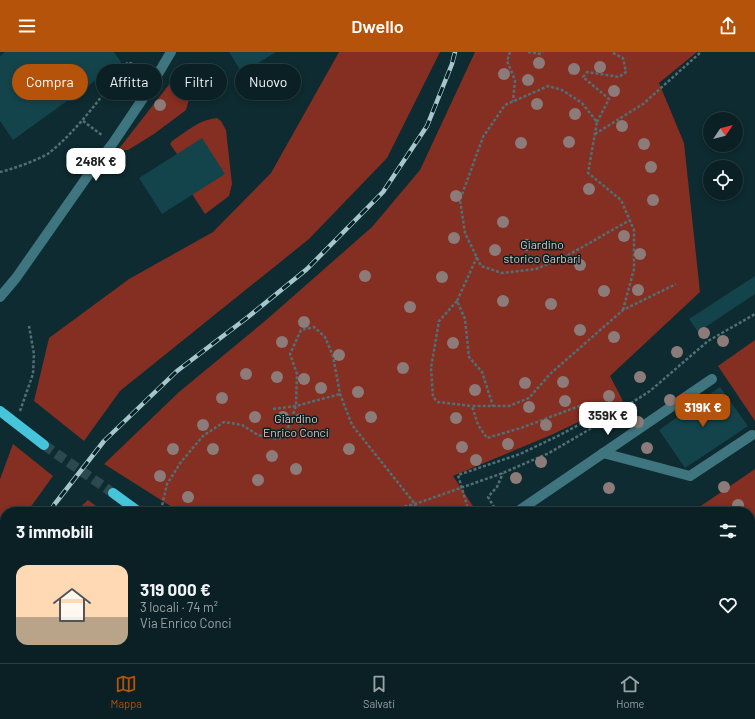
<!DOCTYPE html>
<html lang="it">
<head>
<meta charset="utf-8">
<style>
	:root { --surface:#0a2024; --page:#182d31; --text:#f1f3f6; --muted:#99a3a6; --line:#2a3e41; --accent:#b45309 }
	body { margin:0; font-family:Barlow,sans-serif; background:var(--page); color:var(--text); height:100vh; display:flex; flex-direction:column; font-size:15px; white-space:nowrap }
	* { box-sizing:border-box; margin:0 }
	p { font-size:13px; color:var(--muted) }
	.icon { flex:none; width:22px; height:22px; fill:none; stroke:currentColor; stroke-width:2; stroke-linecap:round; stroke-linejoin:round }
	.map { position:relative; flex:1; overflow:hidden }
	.panel { position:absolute; left:0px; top:455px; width:755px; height:156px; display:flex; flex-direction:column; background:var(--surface); border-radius:16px 16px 0 0; box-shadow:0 2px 6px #0003,0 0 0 1px var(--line) }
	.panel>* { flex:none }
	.hud { position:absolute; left:12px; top:12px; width:400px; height:36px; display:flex; gap:8px }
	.needle { width:26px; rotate:55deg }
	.tools { position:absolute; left:703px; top:60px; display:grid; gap:8px }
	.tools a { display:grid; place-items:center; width:40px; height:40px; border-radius:50%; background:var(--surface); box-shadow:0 2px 6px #0003,0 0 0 1px var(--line); font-size:20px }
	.price { position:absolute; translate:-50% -34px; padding:0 9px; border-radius:8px; background:#fff; color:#222; font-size:13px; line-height:26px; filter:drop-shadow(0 1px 2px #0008) }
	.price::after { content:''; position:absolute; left:50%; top:24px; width:12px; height:9px; margin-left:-6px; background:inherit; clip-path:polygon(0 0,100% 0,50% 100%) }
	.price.on { background:var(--accent); color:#fff }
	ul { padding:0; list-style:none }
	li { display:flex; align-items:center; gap:12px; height:100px; padding:0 16px }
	li span { display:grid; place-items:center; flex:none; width:112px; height:80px; border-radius:12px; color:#555 }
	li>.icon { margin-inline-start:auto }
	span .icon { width:48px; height:48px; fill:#fffc; stroke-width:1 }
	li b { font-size:17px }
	h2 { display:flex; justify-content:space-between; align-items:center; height:48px; padding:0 16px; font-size:17px }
	.tag { padding:0 14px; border-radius:18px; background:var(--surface); box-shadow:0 2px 6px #0003,0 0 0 1px var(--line); font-size:14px; line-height:36px }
	.tag.on { background:var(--accent); color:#fff }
	header { display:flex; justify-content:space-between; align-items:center; height:52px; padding:0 16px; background:var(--accent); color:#fff; font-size:18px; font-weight:600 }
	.tab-bar { display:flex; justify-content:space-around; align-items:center; height:56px; border-top:1px solid var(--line); background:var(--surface); font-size:11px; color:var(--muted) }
	.tab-bar a { display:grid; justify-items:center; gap:2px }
	.tab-bar .on { color:var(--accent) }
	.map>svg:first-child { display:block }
</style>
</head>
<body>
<header><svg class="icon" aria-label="menu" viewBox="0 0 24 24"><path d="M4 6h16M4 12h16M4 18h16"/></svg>Dwello<svg class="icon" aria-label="share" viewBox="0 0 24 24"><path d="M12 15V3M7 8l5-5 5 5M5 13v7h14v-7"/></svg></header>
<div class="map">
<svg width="755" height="611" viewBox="0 0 755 611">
	<rect width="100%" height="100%" fill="#0d2b30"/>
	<path fill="#852e22" d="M 339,0 L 440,0 L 387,106 L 309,187 L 120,339 L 84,389 L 34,349 L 49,286 L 129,227 L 213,180 L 271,121 Z
		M 475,0 L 697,0 L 659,31 L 684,91 L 700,240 L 610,324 L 623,349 L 551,383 L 453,424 L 477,460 L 418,460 L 414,454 L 405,460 L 180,460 L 104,412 L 179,340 L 265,269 L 372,175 L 420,118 Z
		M 171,30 L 181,35 L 190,44 L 186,58 L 154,82 L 128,98 L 118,98 Z
		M 217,66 L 221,69 L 226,78 L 232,132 L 229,144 L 205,162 L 192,142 L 224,122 L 177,102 L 170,92 L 172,89 C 186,80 200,67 217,66 Z
		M 755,288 L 755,369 L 718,314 Z
		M 13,392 L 53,424 L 27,460 L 5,460 L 5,508 L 0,523 L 0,427 Z
		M 755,417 L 755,532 L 750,535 L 750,460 L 692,460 Z
		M 88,448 L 104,460 L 75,460 Z
		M 11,606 L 41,606 L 42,611 L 10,611 Z
		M 255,606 L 308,606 L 304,611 L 252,611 Z
		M 345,606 L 447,606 L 440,611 L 347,611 Z"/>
	<path fill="#13444c" d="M 5,0 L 114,0 L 121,10 L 13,88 L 0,69 L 0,4 Z
		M 229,0 L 276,0 L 242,21 Z
		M 202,86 L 225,122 L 162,162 L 139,126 Z
		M 755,224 L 755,242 L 698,280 L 689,267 Z
		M 720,335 L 748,374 L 685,416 L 659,378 Z"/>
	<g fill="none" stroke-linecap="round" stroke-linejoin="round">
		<path stroke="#2b494f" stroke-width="10" stroke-dasharray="10 5" stroke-linecap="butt" d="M 44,393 L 113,441"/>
		<path stroke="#517075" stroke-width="2.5" stroke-dasharray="3 2" stroke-linecap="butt" d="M 510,0 L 507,9 L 515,28 L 513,49
			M 528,0 L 541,2 L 542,0
			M 171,25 L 215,47
			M 83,69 L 103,84
			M 597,70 L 609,47 L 583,25 L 587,20 L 619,25 L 626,20 L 623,6 L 611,0
			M 595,82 L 643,52 L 701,0
			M 0,120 C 10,118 41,107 49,101 C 80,76 103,42 128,10 L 145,18
			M 477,205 L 457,249 L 465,267 L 469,305 L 482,320 L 493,354
			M 457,249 L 439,269 L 431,316 L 433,345 L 438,350 L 472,354
			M 623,258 L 634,217 L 634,178 L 621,148 L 588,121 L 597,70 L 582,51 L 562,38 L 548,34 L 505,53 L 483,85 L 460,148 L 465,181 L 481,214 L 502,221 L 536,217 L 563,206 L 630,168
			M 273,357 L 296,354 L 340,342
			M 20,359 L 33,322 L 34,302 L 29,274
			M 161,458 L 167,432 L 181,410 L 203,384 L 224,370 L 242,373 L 258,383 L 278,387 L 286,381 L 296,354 L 297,322 L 290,302 L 301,278 L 314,275 L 325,285 L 333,304 L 340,342 L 352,373 L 415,452 L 417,460
			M 380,460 L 415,452 L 503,421 L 549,401 L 597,373 L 650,339 L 708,289 L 755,262
			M 469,460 L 458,423 L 520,402 L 560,383 L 593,365 L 595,359 C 592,353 589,352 582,353 L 521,376 L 487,386 L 478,373 L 472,354 L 509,354 L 529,346 L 550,322 L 623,258 L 676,232
			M 497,460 L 488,445 L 497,435 L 503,421
			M 750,550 L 755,547
			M 339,606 L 342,611
			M 658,611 L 666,606"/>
		<path stroke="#3f757f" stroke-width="10" d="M 603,401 L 690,424 L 752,383
			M 63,611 L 67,606
			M 449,611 L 456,606"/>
		<path stroke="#3f757f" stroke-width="10" d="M 0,245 L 16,226 L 89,122 L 113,91 L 146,42 L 171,0
			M 517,460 L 712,327
			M 311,611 L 315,606"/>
		<path stroke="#46c5da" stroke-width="10" d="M 0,359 L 44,393
			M 113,441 L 139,460
			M 232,611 L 235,606"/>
		<g stroke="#a5c6cc" stroke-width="4.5">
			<path id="rail" d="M 50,460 L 54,453 L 104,389 L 177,319 L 248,265 L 307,217 L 383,140 L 427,74 L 452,12 L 455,0
				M 0,563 L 5,545"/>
		</g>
		<use href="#rail" stroke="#042126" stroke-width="3" stroke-dasharray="9" stroke-linecap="butt"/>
	</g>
	<g fill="#8c7b78">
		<circle cx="539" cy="11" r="6"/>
		<circle cx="600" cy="15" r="6"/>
		<circle cx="574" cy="17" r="6"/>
		<circle cx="504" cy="22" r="6"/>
		<circle cx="528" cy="28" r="6"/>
		<circle cx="614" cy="39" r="6"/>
		<circle cx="537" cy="52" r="6"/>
		<circle cx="160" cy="53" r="6"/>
		<circle cx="575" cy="62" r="6"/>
		<circle cx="622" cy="74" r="6"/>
		<circle cx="569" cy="90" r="6"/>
		<circle cx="521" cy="91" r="6"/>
		<circle cx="644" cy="92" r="6"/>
		<circle cx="651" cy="115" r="6"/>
		<circle cx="589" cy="137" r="6"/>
		<circle cx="456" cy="144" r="6"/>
		<circle cx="653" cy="148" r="6"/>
		<circle cx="503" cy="170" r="6"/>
		<circle cx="624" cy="184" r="6"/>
		<circle cx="454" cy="186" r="6"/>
		<circle cx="527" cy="193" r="6"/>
		<circle cx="495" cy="198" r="6"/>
		<circle cx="640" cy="202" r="6"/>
		<circle cx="580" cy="213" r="6"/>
		<circle cx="365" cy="224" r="6"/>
		<circle cx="442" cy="225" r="6"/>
		<circle cx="638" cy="238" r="6"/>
		<circle cx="604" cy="239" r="6"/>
		<circle cx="503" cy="249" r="6"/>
		<circle cx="551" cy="252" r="6"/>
		<circle cx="410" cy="255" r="6"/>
		<circle cx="304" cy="270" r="6"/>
		<circle cx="580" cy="278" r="6"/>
		<circle cx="704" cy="281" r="6"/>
		<circle cx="614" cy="285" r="6"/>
		<circle cx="723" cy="289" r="6"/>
		<circle cx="282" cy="290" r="6"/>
		<circle cx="453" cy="291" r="6"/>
		<circle cx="677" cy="300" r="6"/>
		<circle cx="339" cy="303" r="6"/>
		<circle cx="403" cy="316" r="6"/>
		<circle cx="246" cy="322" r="6"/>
		<circle cx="277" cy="325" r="6"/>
		<circle cx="640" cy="325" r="6"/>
		<circle cx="304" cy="327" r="6"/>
		<circle cx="563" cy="330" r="6"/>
		<circle cx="525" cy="331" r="6"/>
		<circle cx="321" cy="336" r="6"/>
		<circle cx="475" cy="338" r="6"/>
		<circle cx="358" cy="340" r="6"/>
		<circle cx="609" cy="344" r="6"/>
		<circle cx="222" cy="346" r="6"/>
		<circle cx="670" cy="348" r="6"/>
		<circle cx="565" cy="349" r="6"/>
		<circle cx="529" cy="355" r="6"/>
		<circle cx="255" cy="365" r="6"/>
		<circle cx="283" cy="365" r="6"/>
		<circle cx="371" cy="365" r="6"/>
		<circle cx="456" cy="366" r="6"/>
		<circle cx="301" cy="367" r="6"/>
		<circle cx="638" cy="370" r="6"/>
		<circle cx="203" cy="373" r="6"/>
		<circle cx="546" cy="373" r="6"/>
		<circle cx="508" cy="392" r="6"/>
		<circle cx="462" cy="395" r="6"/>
		<circle cx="647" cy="396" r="6"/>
		<circle cx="173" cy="397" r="6"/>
		<circle cx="213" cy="397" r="6"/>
		<circle cx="349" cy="397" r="6"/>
		<circle cx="272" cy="404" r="6"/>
		<circle cx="476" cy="408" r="6"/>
		<circle cx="541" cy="410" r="6"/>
		<circle cx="296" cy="417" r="6"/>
		<circle cx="160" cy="424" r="6"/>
		<circle cx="516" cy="426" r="6"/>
		<circle cx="258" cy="428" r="6"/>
		<circle cx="724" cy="435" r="6"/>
		<circle cx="609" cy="436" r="6"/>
		<circle cx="188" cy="445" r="6"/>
		<circle cx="738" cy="453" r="6"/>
	</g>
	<g text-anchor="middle" stroke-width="3" stroke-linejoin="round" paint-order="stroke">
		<g font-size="12" fill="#f3bdb3" stroke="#042126">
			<text x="542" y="197">Giardino<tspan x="542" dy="14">storico Garbari</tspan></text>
			<text x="296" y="371">Giardino<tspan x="296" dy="14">Enrico Conci</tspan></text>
		</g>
	</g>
</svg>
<div class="tools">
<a><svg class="needle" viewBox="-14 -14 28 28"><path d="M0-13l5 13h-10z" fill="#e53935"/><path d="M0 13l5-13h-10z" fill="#99a3a6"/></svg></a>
<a><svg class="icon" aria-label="locate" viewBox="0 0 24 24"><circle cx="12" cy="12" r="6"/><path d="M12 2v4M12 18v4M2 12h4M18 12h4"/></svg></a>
</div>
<b class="price" style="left:96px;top:130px">248K €</b>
<b class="price on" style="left:703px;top:376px">319K €</b>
<b class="price" style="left:608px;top:384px">359K €</b>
<div class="hud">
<a class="tag on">Compra</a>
<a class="tag">Affitta</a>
<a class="tag">Filtri</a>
<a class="tag">Nuovo</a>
</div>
<section class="panel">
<h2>3 immobili<svg class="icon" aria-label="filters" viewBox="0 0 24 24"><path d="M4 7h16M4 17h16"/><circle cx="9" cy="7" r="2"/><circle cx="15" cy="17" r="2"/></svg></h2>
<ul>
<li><span style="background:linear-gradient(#ffd9b3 65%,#b9a48a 0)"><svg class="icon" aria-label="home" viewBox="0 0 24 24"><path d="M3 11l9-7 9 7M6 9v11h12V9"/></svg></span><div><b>319 000 €</b><p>3 locali · 74 m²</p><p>Via Enrico Conci</p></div><svg class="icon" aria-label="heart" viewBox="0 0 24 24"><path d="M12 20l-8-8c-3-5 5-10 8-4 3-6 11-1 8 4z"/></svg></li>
</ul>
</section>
</div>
<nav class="tab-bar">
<a class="on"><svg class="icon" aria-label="map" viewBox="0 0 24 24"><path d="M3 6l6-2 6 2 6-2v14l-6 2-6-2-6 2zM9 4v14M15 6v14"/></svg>Mappa</a>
<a><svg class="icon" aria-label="saved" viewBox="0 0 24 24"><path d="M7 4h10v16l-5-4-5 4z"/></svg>Salvati</a>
<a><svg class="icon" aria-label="home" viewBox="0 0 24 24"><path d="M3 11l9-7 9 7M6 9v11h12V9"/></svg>Home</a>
</nav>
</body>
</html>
